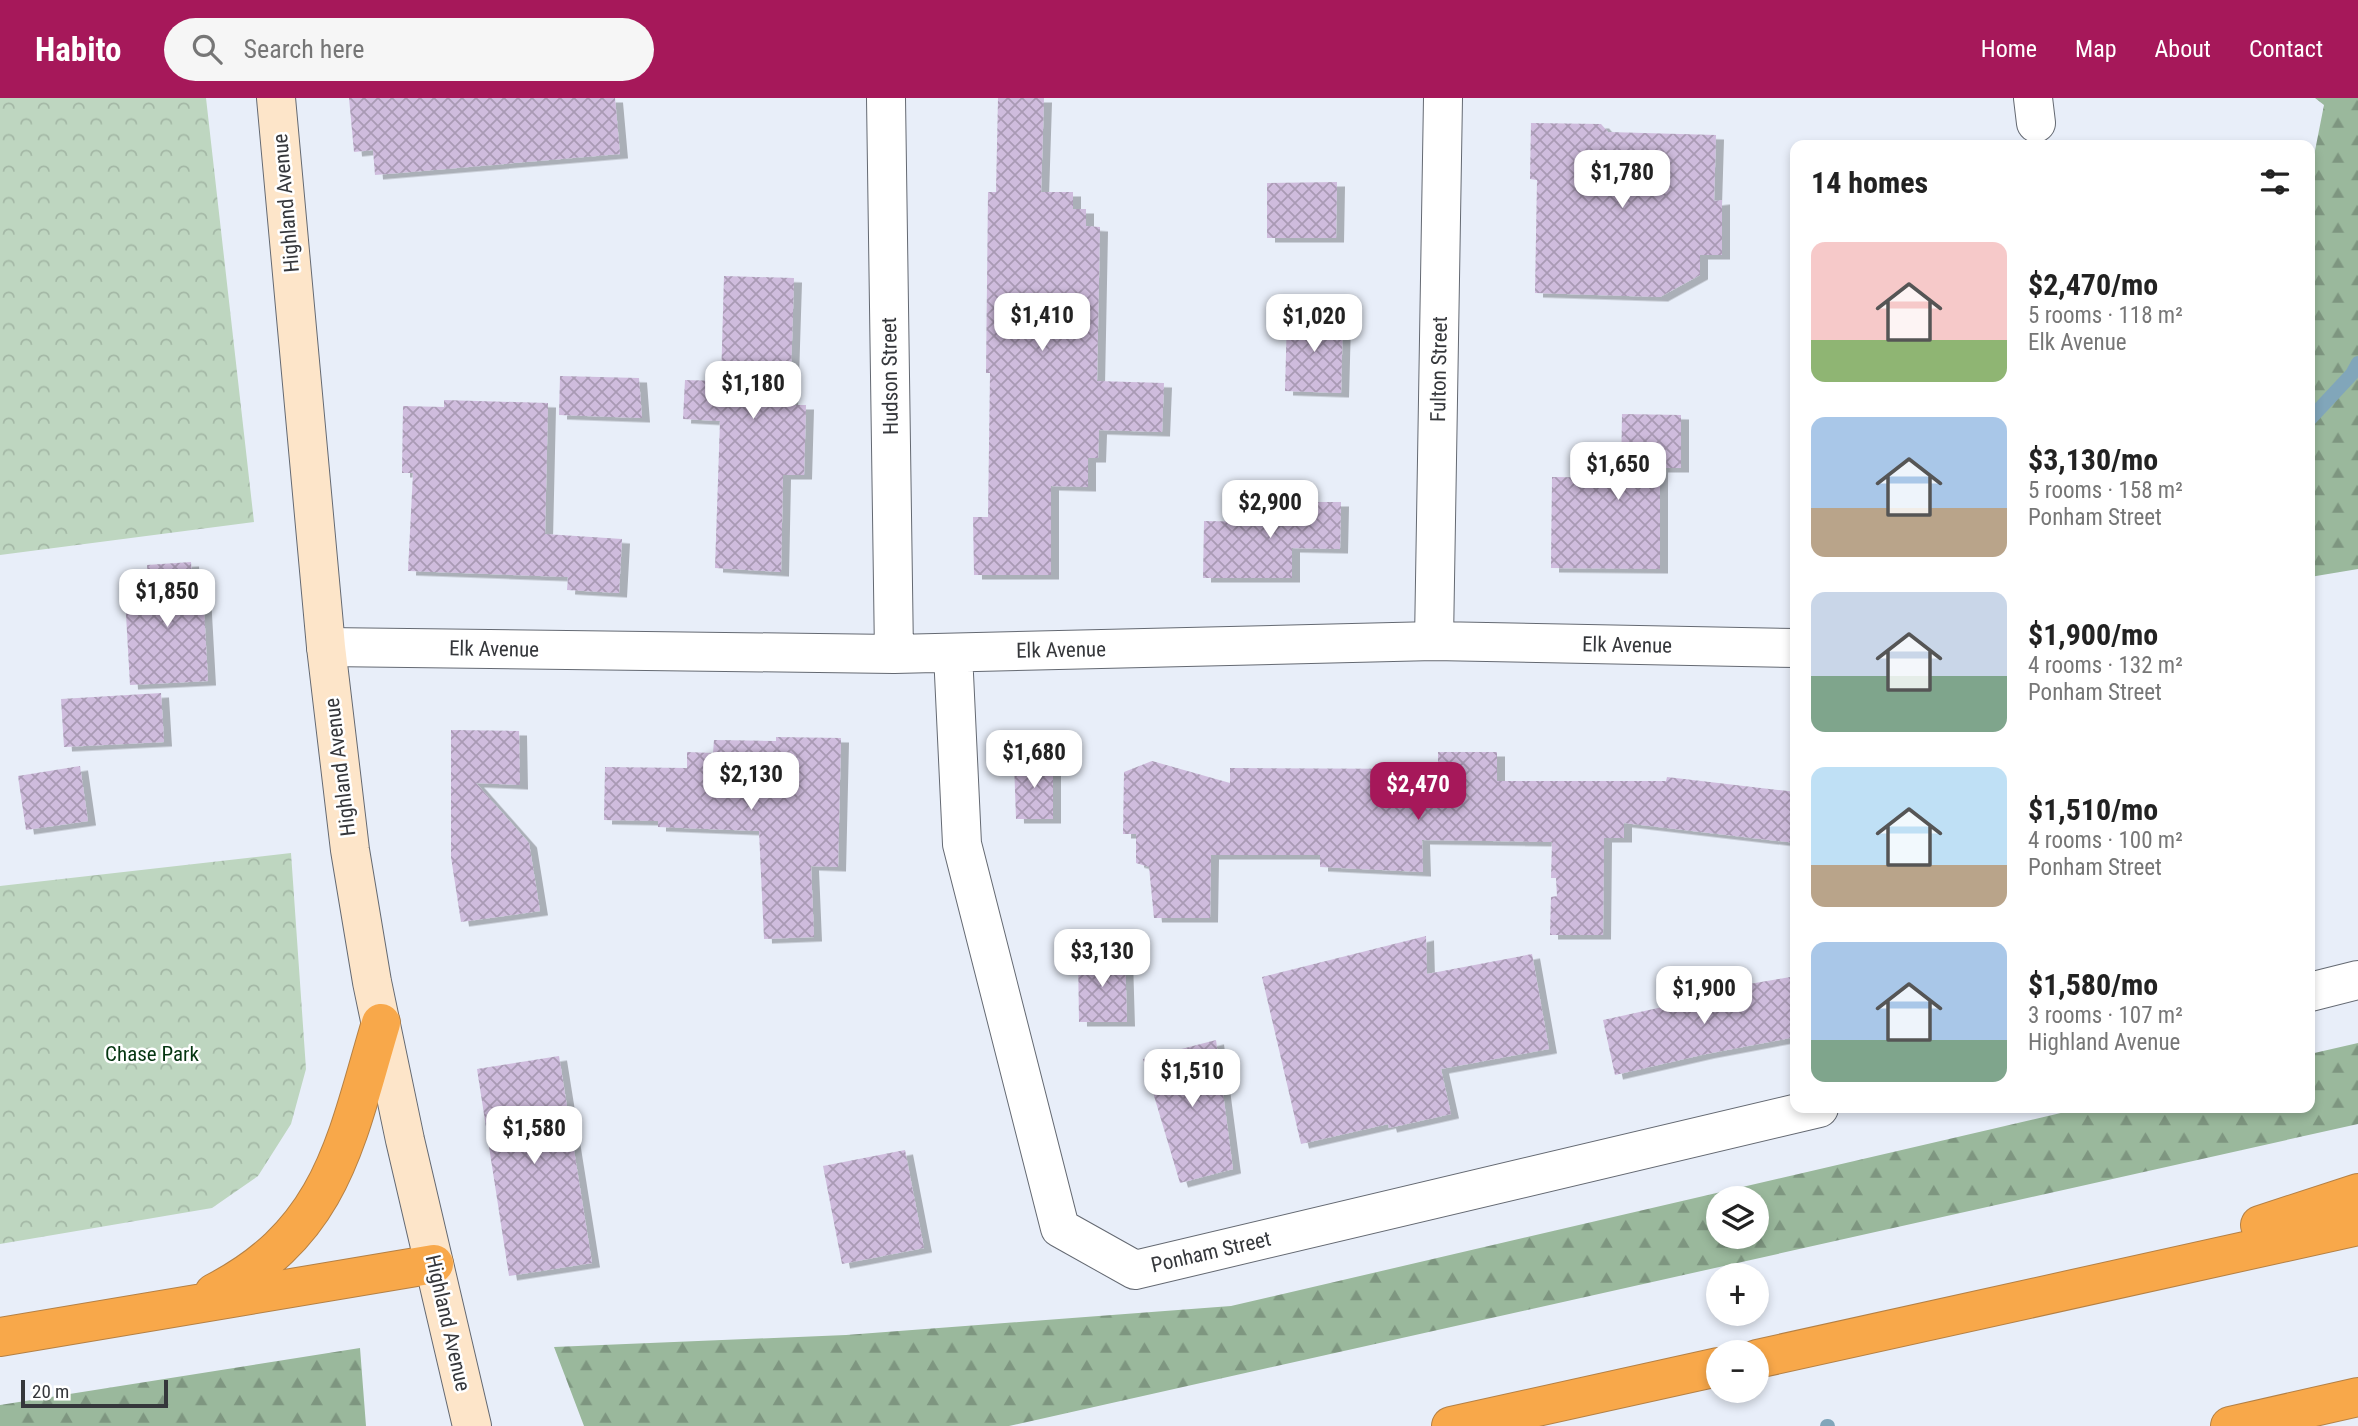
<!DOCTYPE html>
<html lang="en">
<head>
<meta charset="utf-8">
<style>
	:root { --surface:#fff; --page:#f6f6f6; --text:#222; --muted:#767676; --accent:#a6185a }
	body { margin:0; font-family:"Roboto Condensed",sans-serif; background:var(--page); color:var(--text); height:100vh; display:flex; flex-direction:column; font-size:26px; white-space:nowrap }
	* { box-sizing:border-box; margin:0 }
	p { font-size:23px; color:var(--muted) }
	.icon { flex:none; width:38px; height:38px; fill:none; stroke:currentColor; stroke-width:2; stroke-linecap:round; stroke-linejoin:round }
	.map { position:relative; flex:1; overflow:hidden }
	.side { position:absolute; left:1790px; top:42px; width:525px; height:973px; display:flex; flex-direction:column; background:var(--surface); border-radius:14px; box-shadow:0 4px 10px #0003 }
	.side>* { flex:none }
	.tools { position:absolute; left:1706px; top:1088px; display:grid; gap:14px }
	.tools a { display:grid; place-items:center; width:63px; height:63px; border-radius:50%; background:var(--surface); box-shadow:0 4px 10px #0003; font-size:35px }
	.scale { position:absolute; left:21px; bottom:18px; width:147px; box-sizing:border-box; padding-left:7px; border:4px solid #35373b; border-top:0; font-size:19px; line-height:24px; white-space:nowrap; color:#35373b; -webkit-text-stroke:5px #fff; paint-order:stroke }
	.price { position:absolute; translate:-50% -60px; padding:0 16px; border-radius:14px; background:#fff; color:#222; font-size:23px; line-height:46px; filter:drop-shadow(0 2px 4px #0008) }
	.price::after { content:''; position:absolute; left:50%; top:42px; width:21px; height:16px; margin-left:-10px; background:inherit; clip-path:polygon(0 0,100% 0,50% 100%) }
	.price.active { background:var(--accent); color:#fff }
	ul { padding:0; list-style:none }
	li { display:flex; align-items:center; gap:21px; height:175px; padding:0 21px }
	li span { display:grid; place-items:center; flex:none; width:196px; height:140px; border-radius:14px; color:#555 }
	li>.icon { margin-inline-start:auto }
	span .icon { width:84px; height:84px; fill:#fffc; stroke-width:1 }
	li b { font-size:30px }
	h2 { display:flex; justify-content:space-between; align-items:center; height:84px; padding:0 21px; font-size:30px }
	header { display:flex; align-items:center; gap:42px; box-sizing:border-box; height:98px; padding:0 35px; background:var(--accent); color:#fff }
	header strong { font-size:33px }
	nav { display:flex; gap:38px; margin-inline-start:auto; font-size:24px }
	.search { width:490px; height:63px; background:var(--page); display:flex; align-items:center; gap:18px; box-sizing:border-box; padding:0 24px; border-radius:38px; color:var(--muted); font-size:26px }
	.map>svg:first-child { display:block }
</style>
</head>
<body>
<header>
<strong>Habito</strong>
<div class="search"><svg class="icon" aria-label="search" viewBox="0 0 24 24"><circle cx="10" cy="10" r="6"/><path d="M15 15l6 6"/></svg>Search here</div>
<nav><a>Home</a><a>Map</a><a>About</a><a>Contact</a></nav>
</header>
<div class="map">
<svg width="2358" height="1328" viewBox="0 0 2358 1328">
	<defs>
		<pattern id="forest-firs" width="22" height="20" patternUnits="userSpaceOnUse" patternTransform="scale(1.75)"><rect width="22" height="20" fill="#9ab89c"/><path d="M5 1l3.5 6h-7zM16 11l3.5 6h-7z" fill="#7e9680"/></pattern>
		<pattern id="park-crowns" width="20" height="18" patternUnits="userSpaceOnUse" patternTransform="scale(1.75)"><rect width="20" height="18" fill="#bed6c0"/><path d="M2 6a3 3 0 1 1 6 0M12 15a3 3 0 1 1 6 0" fill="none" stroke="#a4b8a6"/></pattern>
		<pattern id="building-cross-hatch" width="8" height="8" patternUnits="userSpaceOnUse" patternTransform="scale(1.75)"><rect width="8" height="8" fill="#cfbcdd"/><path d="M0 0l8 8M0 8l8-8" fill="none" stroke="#a99ab4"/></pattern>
		<filter id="shadow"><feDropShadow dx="8" dy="4.5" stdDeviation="0" flood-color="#0004"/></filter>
	</defs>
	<rect width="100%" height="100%" fill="#e8eef9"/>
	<path fill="url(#forest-firs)" fill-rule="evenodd" d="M 2315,0 L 2358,0 L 2358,471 L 2310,479 L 2310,78 L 2324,7 Z
		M 2358,945 L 2358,1026 L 1009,1328 L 584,1328 L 554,1249 L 846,1237 L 1231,1208 L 2082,1010 L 2310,1010 L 2310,956 ZM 1718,1101 L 1757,1101 L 1757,1139 L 1718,1139 Z
		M 360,1250 L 366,1328 L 0,1328 L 0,1307 Z"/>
	<path fill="url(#park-crowns)" d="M 0,0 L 206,0 L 254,424 L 0,457 Z
		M 291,755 L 306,971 L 291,1026 L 258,1078 L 212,1110 L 0,1146 L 0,788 Z"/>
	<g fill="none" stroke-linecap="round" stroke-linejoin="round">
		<path stroke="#81a6ba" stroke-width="14" d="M 2310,321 L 2352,276 L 2358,265
			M 1827,1328 L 1828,1328"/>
	</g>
	<path fill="url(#building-cross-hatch)" filter="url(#shadow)" d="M 349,0 L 615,0 L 620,56 L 375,77 L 373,52 L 354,54 Z
		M 998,0 L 1044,0 L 1041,94 L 1073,94 L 1073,111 L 1086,111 L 1086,128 L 1100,129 L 1097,283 L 1164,285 L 1162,334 L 1099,332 L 1098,360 L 1088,360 L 1088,389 L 1051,388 L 1051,477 L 974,477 L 973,419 L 988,419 L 990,275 L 986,275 L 988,94 L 996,94 Z
		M 1531,25 L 1601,26 L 1608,34 L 1716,37 L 1714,103 L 1722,102 L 1722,157 L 1700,157 L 1700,177 L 1660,199 L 1535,195 L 1537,82 L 1530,81 Z
		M 1337,84 L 1336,140 L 1267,140 L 1267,85 Z
		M 724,178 L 794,180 L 790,307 L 806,307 L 804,377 L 783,377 L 781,474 L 715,470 L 720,323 L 683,321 L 685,282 L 721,283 Z
		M 1287,218 L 1343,220 L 1341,295 L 1285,293 Z
		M 560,278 L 639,280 L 642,320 L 559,317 Z
		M 444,302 L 548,305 L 545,436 L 622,441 L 619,495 L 567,492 L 568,479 L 408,473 L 413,375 L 402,375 L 403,308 L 444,309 Z
		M 1622,316 L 1681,317 L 1681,370 L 1660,370 L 1660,471 L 1551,470 L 1552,379 L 1621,380 Z
		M 1263,404 L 1341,404 L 1340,451 L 1292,450 L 1292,480 L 1203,480 L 1204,423 L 1262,424 Z
		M 191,464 L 193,495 L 203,494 L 208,583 L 130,587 L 125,499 L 149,497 L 147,467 Z
		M 161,595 L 164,644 L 64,649 L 61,601 Z
		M 451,632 L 519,633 L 520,687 L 476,685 L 529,745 L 540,813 L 461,824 L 451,759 Z
		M 776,639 L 841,640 L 838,769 L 811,768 L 814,839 L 764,841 L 759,733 L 658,729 L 658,723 L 604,722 L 605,669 L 687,670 L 687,654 L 713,655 L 714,642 L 776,643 Z
		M 1438,654 L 1497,654 L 1497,683 L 1666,683 L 1667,679 L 1796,694 L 1796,745 L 1624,725 L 1624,740 L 1604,740 L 1603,837 L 1550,837 L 1551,799 L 1557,798 L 1556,780 L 1551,780 L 1552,744 L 1422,742 L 1423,774 L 1320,769 L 1320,757 L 1211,757 L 1210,820 L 1154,820 L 1149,769 L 1136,765 L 1136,736 L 1123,736 L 1124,674 L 1152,663 L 1230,685 L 1230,670 L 1438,671 Z
		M 1014,664 L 1053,664 L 1053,721 L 1016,721 Z
		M 80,668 L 88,723 L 26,732 L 18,678 Z
		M 1426,838 L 1427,876 L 1532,856 L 1549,951 L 1441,971 L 1451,1016 L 1389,1030 L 1388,1026 L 1301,1046 L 1262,879 Z
		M 1125,858 L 1127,924 L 1079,924 L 1078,859 Z
		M 1796,878 L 1796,939 L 1706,956 L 1615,977 L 1603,922 L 1727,895 L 1726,890 Z
		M 1216,942 L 1233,1071 L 1180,1085 L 1143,961 Z
		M 559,958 L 592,1165 L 509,1178 L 477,971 Z
		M 905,1052 L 924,1150 L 842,1166 L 823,1068 Z"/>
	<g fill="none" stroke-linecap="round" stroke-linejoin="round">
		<g stroke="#646972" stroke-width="40">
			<path id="street" d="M 886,0 L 894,556
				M 2033,0 L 2036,25
				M 1434,543 L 1443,0
				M 326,549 L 894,556 L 1434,543 L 1796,550
				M 953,555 L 962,746 L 1060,1130 L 1135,1172 L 1819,1010
				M 2310,894 L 2358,882"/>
		</g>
		<g stroke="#646972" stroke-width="40">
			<path id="secondary" d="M 276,0 L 326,549 L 350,752 L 372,884 L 405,1042 L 472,1328"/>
		</g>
		<g stroke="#b48045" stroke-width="40">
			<path id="highway" d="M 2260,1127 L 2358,1095
				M 214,1195 C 333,1134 346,1042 381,925
				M 0,1239 L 434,1166
				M 1757,1261 L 2358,1128
				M 1451,1328 L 1718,1269
				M 2230,1328 L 2358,1299"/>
		</g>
		<use href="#street" stroke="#fff" stroke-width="38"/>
		<use href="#secondary" stroke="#fde5c9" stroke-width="38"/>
		<use href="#highway" stroke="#f8a84a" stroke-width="38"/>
	</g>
	<g text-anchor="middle" stroke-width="5" stroke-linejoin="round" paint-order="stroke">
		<g font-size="21" fill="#35373b" stroke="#fff">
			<text transform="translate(286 105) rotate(-95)" y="7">Highland Avenue</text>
			<text transform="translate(1439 271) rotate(-89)" y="7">Fulton Street</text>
			<text transform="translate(890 278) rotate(-91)" y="7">Hudson Street</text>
			<text transform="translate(1627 547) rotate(1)" y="7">Elk Avenue</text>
			<text transform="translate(494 551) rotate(1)" y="7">Elk Avenue</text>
			<text transform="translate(1061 552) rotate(-1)" y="7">Elk Avenue</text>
			<text transform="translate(340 669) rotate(-97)" y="7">Highland Avenue</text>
			<text transform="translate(1211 1154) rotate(-13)" y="7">Ponham Street</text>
			<text transform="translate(448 1225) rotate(77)" y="7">Highland Avenue</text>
		</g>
		<g font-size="21" fill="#053611" stroke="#fff">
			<text x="152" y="963">Chase Park</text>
		</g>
	</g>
</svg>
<div class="tools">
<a><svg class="icon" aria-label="layers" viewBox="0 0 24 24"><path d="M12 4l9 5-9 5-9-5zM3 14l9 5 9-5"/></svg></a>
<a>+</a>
<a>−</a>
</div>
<div class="scale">20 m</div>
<b class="price" style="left:1622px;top:112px">$1,780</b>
<b class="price" style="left:1042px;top:255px">$1,410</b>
<b class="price" style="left:1314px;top:256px">$1,020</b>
<b class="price" style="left:753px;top:323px">$1,180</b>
<b class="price" style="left:1618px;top:404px">$1,650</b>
<b class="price" style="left:1270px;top:442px">$2,900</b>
<b class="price" style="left:167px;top:531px">$1,850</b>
<b class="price" style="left:1034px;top:692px">$1,680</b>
<b class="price" style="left:751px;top:714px">$2,130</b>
<b class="price active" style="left:1418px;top:724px">$2,470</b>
<b class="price" style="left:1102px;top:891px">$3,130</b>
<b class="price" style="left:1704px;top:928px">$1,900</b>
<b class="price" style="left:1192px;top:1011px">$1,510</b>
<b class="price" style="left:534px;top:1068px">$1,580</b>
<section class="side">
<h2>14 homes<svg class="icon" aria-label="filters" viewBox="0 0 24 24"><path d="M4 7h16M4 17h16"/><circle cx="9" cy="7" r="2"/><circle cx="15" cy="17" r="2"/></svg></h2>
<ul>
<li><span style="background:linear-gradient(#f6c9c9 70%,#8fb573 0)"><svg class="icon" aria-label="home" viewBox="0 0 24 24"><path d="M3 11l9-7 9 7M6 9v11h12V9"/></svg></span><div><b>$2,470/mo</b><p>5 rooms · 118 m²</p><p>Elk Avenue</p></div></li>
<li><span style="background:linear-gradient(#a9c7e8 65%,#b9a48a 0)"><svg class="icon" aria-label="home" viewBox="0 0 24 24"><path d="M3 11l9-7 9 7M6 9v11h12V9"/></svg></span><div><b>$3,130/mo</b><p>5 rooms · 158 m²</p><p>Ponham Street</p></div></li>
<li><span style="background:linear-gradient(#c9d6e8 60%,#7fa58c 0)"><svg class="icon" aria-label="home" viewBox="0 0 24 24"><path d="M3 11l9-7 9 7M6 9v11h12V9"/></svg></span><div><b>$1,900/mo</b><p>4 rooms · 132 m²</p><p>Ponham Street</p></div></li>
<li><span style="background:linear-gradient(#bfe0f5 70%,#b9a48a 0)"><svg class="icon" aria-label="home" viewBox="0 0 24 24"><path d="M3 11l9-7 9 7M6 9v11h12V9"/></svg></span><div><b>$1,510/mo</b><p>4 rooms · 100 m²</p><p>Ponham Street</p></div></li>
<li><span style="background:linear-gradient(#a9c7e8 70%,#7fa58c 0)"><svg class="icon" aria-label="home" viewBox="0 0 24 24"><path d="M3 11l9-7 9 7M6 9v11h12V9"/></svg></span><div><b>$1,580/mo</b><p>3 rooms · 107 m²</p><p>Highland Avenue</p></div></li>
</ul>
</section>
</div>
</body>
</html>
